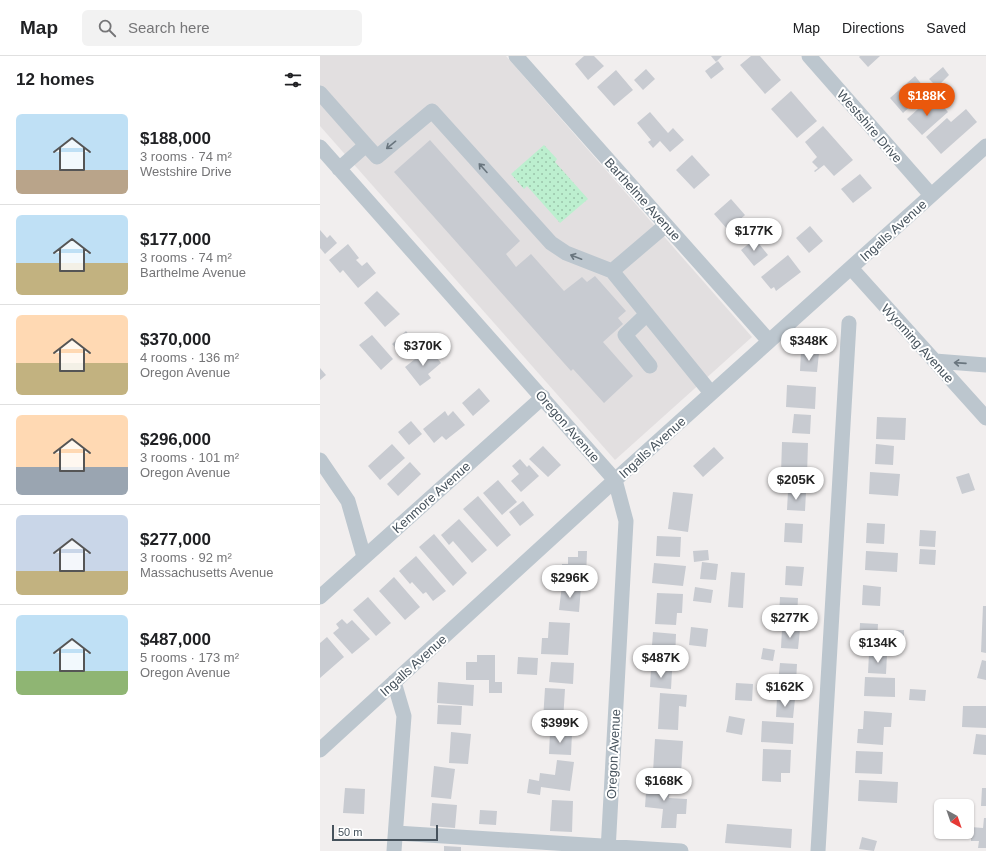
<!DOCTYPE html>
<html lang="en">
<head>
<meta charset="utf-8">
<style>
	body { margin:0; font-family:Arial,sans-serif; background:#f2f2f2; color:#202124; height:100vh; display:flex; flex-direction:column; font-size:15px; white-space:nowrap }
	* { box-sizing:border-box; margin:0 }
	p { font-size:13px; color:#757577 }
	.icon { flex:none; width:22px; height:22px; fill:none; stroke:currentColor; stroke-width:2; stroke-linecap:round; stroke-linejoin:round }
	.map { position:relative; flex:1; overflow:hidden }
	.drawer { display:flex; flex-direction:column; background:#fff; width:320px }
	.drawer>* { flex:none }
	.needle { width:26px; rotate:140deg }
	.fabs { position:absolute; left:614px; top:743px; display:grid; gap:8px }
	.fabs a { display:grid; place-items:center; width:40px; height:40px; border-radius:6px; background:#fff; box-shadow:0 1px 3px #0004; font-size:20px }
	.scale { position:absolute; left:12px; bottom:10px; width:106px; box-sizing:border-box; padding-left:4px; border:2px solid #46525c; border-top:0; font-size:11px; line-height:14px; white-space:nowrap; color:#46525c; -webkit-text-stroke:3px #fff; paint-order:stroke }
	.price { position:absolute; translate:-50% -34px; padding:0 9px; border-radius:14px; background:#fff; color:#222; font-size:13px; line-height:26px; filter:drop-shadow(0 1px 2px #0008) }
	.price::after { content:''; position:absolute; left:50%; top:24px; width:12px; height:9px; margin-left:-6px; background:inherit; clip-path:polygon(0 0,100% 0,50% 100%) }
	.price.current { background:#ea580c; color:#fff }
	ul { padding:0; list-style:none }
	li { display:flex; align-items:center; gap:12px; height:100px; padding:0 16px }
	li+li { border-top:1px solid #e0e0e0 }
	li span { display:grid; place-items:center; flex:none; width:112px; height:80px; border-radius:6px; color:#555 }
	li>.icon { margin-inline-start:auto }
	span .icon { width:48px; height:48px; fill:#fffc; stroke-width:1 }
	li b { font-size:17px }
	h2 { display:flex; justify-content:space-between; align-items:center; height:48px; padding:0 16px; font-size:17px }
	header { display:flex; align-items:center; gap:24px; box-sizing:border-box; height:56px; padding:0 20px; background:#fff; border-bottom:1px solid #e0e0e0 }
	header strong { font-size:19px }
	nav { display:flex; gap:22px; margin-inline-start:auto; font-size:14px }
	.search { width:280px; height:36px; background:#f2f2f2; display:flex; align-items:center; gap:10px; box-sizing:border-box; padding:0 14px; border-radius:6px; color:#757577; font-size:15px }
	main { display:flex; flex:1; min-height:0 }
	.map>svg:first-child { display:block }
</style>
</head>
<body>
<header>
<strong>Map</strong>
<div class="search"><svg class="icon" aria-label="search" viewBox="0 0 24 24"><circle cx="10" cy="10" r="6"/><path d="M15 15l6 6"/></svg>Search here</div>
<nav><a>Map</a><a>Directions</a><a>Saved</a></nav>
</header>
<main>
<section class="drawer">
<h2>12 homes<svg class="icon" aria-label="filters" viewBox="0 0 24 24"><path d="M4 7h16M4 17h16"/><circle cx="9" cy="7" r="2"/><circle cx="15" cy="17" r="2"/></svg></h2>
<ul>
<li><span style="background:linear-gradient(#bfe0f5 70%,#b9a48a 0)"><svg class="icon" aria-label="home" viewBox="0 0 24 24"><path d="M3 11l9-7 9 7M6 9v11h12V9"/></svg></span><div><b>$188,000</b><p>3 rooms · 74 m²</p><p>Westshire Drive</p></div></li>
<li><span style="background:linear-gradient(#bfe0f5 60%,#c2b280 0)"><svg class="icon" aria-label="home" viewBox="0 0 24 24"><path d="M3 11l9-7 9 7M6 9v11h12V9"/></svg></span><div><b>$177,000</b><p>3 rooms · 74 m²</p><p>Barthelme Avenue</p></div></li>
<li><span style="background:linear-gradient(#ffd9b3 60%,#c2b280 0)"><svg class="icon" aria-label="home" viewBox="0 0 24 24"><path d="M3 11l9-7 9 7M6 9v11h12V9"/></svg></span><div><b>$370,000</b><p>4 rooms · 136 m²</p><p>Oregon Avenue</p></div></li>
<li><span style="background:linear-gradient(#ffd9b3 65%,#9aa5b1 0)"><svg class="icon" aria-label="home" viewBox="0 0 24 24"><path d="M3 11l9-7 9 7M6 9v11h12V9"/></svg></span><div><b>$296,000</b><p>3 rooms · 101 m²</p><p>Oregon Avenue</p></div></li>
<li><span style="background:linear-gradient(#c9d6e8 70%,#c2b280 0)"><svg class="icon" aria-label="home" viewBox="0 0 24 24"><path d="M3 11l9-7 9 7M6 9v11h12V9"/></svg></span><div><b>$277,000</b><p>3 rooms · 92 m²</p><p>Massachusetts Avenue</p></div></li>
<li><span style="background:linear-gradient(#bfe0f5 70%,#8fb573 0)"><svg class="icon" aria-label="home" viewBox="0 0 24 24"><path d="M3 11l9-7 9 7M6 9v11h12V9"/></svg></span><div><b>$487,000</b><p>5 rooms · 173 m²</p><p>Oregon Avenue</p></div></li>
</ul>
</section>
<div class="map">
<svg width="666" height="795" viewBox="0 0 666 795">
	<defs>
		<pattern id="park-dots" width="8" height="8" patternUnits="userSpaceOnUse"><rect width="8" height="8" fill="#bcefcf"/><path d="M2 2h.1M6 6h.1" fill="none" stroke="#9bc4ab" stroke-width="1.8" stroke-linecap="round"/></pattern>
	</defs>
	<rect width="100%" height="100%" fill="#f1eeee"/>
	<path fill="#e2dfe0" d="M0,0h186l246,281 -137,123 -295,-334z"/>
	<path fill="url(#park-dots)" d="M224,89l13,14 -2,3 33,37 -28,24 -33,-37 -3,3 -13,-15z"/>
	<path fill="#c8cbd1" d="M264,0h10l10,10 -16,14 -13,-16z
		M391,0h11l-6,6z
		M431,0h9l21,24 -16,14 -25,-29z
		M540,0h20l-12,11 -9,-10z
		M398,5l6,8 -13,10 -6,-8z
		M623,11l6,8 -12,12 -8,-8z
		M326,13l9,10 -12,11 -9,-10z
		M296,14l17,20 -19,16 -17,-19z
		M595,20l12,15 -24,22 -13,-15z
		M471,35l26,30 -20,17 -26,-29z
		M609,43l8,9 4,-4 7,8 -26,23 -15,-16z
		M646,53l11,13 -36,32 -15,-17 21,-19 4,4z
		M330,56l18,21 5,-5 11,12 -14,12 -10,-11 -7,7 -5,-6 3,-2 -14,-17z
		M503,70l30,34 -19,16 -10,-11 -9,7 -1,-1 4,-3 -6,-6 5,-5 -12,-15z
		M110,84l90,101 -14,13 10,13 15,-13 33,37 18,-14 5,5 8,-6 31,35 -8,7 5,6 -20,18 30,34 -29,27 -31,-34 -2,2 -177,-199z
		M372,99l18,20 -16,14 -18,-19z
		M540,118l12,14 -19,15 -12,-14z
		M411,143l14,16 -17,15 -14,-16z
		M490,170l13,15 -14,12 -13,-15z
		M0,174l7,8 3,-3 7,8 -12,11 -5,-6z
		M435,183l13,16 -14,11 -13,-16z
		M28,188l11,14 -3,2 6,6 5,-4 9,11 -18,15 -15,-18 -3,3 -11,-13z
		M468,199l13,17 -25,19 -2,-4 -3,2 -10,-12z
		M57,235l23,23 -15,13 -21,-24z
		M86,275l12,14 -14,12 -12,-13z
		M52,279l21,24 -12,11 -22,-25z
		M109,292l12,15 -13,11 3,4 -11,8 -15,-19z
		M481,295l18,2 -2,19 -17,-1z
		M0,312l6,7 -6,5z
		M467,329l29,2 -1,22 -29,-2z
		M159,332l11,13 -17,15 -11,-13z
		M125,355l3,5 5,-5 12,14 -19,15 -4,-4 -8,7 -11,-14z
		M474,358l17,1 -1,19 -18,-1z
		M557,361l29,1 -1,22 -29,-1z
		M91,365l11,13 -13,11 -11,-13z
		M462,386l26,1 -1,32 -26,-1z
		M72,388l13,14 -25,22 -12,-14z
		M556,388l18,2 -1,19 -18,-1z
		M223,390l18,19 -13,12 -19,-18z
		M394,391l10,11 -21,19 -10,-11z
		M200,403l7,8 2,-2 10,11 -18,16 -10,-11 8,-7 -7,-8z
		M90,406l11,12 -23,22 -11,-12z
		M550,416l30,2 -2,22 -29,-2z
		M649,417l6,17 -13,4 -6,-17z
		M178,424l19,22 -15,13 -19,-22z
		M468,435l18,1 -1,19 -18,-1z
		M353,436l20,2 -5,38 -20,-3z
		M158,440l33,39 -14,12 -34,-38z
		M203,445l11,14 -14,11 -11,-14z
		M139,463l28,31 -15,13 -19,-22 -4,4 -8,-10z
		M465,467l18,1 -1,19 -18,-1z
		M547,467l18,1 -1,20 -18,-1z
		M600,474l16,1 -1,16 -16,-1z
		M114,478l33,39 -14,13 -34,-39z
		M337,480l24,1 -1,20 -24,-1z
		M600,493l16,1 -1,15 -16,-1z
		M388,494l1,10 -15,2 -1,-11z
		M258,495h9l-1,29 -24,-1v-15h6v-7h10z
		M546,495l32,2 -1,19 -32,-2z
		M96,500l30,35 -13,10 -7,-9 -3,2 -11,-12 -2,2 -11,-13z
		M382,506l16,2 -2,16 -16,-1z
		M334,507l32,3 -3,20 -31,-3z
		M466,510l18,1 -2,19 -17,-1z
		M411,516l14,1 -2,35 -15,-1z
		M74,521l26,30 -15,13 -26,-29z
		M242,529l19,2 -2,25 -20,-2z
		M543,529l18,2 -1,19 -18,-1z
		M375,531l18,3 -2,13 -18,-2z
		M337,537l26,1 -1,19h-5l-1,12 -21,-1z
		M48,541l23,26 -15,13 -23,-26z
		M460,541l18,1 -1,19 -18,-1z
		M663,550h3v47l-5,-1z
		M22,563l5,5 5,-4 18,19 -18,15 -19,-21 6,-5 -3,-4z
		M229,566l21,1 -2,32 -27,-1 1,-16h6z
		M540,567l18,1 -1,19 -18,-1z
		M371,571l17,2 -2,18 -17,-2z
		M462,573h18l-2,20 -17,-1z
		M572,574h12v18h-12z
		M333,576l23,2 -1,27 -24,-2z
		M7,581l17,20 -24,21v-35z
		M443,592l12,2 -2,11 -12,-2z
		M549,597l18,1 -1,20 -18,-1z
		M157,599h18v27h7v11h-13v-13h-23v-18h11z
		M198,601l20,1 -1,17 -20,-1z
		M662,604l4,1v19l-9,-2z
		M231,606l23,1 -1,21 -24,-2z
		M460,607l17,1 -1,19h-18z
		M331,613l21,2 -1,18 -21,-2z
		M545,621l30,1v19l-31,-1z
		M118,626l36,3 -1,21 -36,-3z
		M416,627l17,1 -1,17 -17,-1z
		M225,632l20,1 -2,32 -20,-1z
		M590,633l16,1 -1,11 -16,-1z
		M340,637l27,2 -1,12 -7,-1 -1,24 -20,-1z
		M457,642l18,1 -2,19 -17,-1z
		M118,649l24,1 -1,19 -24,-1z
		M643,650h23v22l-24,-1z
		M544,655l28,2 -1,14h-7l-1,18 -26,-2 1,-14h5z
		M409,660l16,3 -3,16 -16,-3z
		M442,665l32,2 -1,21 -32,-2z
		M131,676l20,2 -3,30 -19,-1z
		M230,676l22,1 -1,22 -22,-1z
		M656,678l10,1v20l-13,-1z
		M335,683l28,2 -2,33 -28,-2z
		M443,693l28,1 -1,23h-9v9l-19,-1z
		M536,695l27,1 -1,22 -27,-1z
		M237,704l17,2 -4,29 -29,-4 -1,8 -13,-2 2,-14 10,2 1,-8 15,2z
		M114,710l21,3 -4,30 -20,-2z
		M327,722l23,2 -1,18 18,1 -1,15h-9l-1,14h-15l2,-19 -18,-2z
		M539,724l39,2 -1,21 -39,-2z
		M25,732l20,1 -1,25 -21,-1z
		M662,732h4v18h-5z
		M232,744l21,1 -1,31 -22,-1z
		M112,747l25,2 -2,23 -25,-2z
		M160,754l17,1 -1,14 -17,-1z
		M664,762h2v30h-8l1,-7h-8v-14l12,1z
		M407,768l65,5 -1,19 -66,-5z
		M542,781l15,4 -3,10 -15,-2z
		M124,790l17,1v4h-17z"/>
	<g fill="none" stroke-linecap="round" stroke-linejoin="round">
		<path stroke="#bcc6ce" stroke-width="15" d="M196,0l253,285
			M489,0l122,139
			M0,37l46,52 -27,24
			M46,89l11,12 55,-46 119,132 15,10 46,18
			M0,91l295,333 11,41 -18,330
			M346,169l-54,46 99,122
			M531,212l135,150
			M327,258l-22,21 25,31
			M615,305l51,4
			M0,404l28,41 16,56
			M0,541l223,-200
			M74,626l10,34 -10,135
			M0,694l295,-270 371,-334
			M76,777l285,18
			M498,795l31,-528"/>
	</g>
	<defs><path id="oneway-shaft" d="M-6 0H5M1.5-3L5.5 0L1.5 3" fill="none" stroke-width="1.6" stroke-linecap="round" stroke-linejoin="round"/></defs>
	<g stroke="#69757e">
		<use href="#oneway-shaft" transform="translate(71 89) rotate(141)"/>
		<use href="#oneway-shaft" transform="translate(163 112) rotate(-132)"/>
		<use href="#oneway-shaft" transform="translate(256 201) rotate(-159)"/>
		<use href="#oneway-shaft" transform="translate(640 307) rotate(-176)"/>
	</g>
	<g text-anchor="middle" stroke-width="4" stroke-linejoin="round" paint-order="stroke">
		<g font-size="13" fill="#46525c" stroke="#fff">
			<text transform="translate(550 70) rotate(49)" y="5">Westshire Drive</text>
			<text transform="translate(323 143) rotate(48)" y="5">Barthelme Avenue</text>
			<text transform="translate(573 174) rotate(-42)" y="5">Ingalls Avenue</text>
			<text transform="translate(598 287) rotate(48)" y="5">Wyoming Avenue</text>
			<text transform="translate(248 370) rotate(49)" y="5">Oregon Avenue</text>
			<text transform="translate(332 391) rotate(-42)" y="5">Ingalls Avenue</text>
			<text transform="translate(111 441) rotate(-42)" y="5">Kenmore Avenue</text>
			<text transform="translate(93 609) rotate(-42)" y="5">Ingalls Avenue</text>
			<text transform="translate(293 698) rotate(-87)" y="5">Oregon Avenue</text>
		</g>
	</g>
</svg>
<div class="fabs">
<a><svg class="needle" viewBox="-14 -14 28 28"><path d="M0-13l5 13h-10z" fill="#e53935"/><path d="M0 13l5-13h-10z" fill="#757577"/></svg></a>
</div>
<div class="scale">50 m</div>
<b class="price current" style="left:607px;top:61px">$188K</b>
<b class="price" style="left:434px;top:196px">$177K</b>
<b class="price" style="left:489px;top:306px">$348K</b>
<b class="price" style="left:103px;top:311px">$370K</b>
<b class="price" style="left:476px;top:445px">$205K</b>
<b class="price" style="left:250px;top:543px">$296K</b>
<b class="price" style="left:470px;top:583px">$277K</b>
<b class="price" style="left:558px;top:608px">$134K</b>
<b class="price" style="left:341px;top:623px">$487K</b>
<b class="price" style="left:465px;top:652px">$162K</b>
<b class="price" style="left:240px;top:688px">$399K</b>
<b class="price" style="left:344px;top:746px">$168K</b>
</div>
</main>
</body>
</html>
